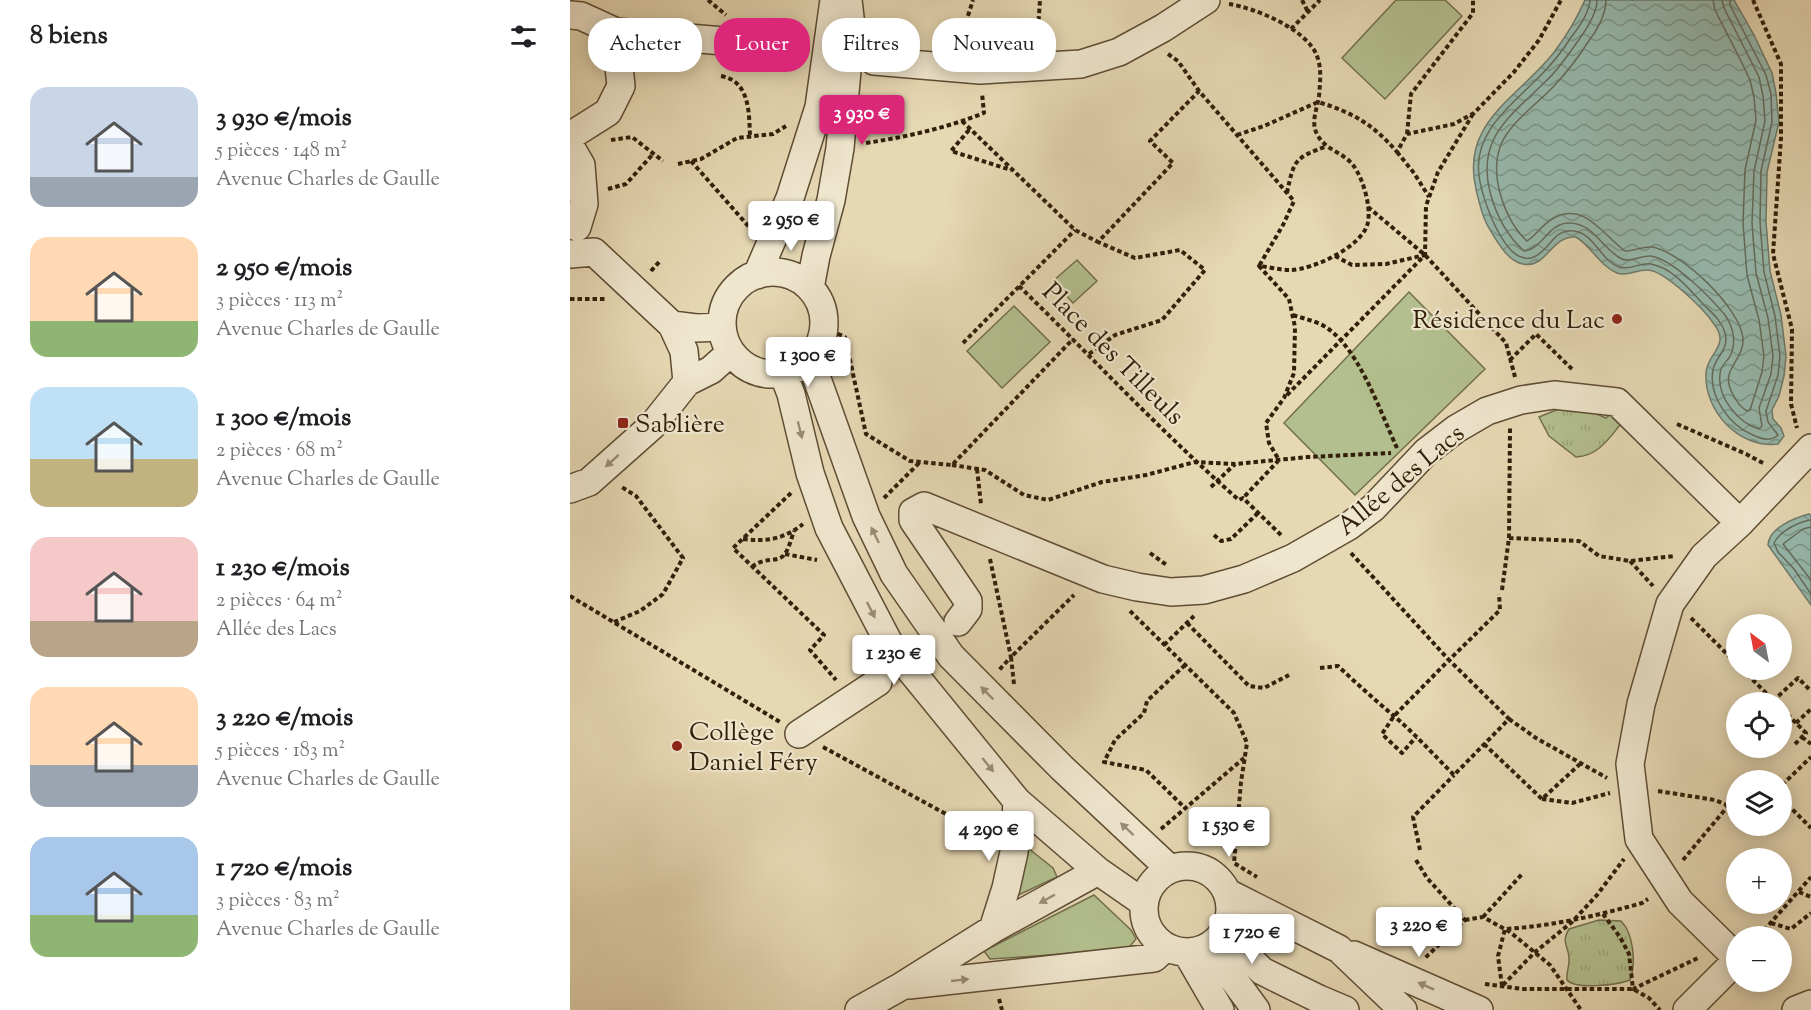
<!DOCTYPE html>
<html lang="fr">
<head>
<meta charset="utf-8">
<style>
	body { margin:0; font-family:"Sorts Mill Goudy",serif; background:#f2f2f2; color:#202124; height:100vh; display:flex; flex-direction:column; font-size:22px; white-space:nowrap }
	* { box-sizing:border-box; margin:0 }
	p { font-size:20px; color:#757577 }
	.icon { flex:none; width:33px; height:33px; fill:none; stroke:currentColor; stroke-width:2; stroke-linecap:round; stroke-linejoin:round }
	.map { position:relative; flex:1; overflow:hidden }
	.panel { display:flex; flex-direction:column; background:#fff; width:570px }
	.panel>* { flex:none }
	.guide { position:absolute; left:18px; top:18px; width:570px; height:54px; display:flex; gap:12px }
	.needle { width:39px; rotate:328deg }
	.fabs { position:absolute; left:1156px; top:614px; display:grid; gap:12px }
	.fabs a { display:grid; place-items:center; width:66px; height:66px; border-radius:50%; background:#fff; box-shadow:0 3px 15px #0003; font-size:30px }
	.price { position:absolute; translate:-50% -51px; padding:0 14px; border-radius:6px; background:#fff; color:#222; font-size:20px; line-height:39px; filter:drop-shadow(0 2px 3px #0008) }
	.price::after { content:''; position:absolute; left:50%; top:36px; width:18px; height:14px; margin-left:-9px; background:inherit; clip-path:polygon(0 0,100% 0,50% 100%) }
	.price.current { background:#db2777; color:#fff }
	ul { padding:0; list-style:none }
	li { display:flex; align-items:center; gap:18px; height:150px; padding:0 30px }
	li span { display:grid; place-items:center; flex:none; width:168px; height:120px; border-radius:18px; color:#555 }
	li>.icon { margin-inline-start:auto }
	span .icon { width:72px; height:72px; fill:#fffc; stroke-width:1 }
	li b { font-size:26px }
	h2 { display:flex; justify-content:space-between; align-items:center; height:72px; padding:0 30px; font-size:26px }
	.pill { padding:0 21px; border-radius:24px; background:#fff; box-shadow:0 3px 15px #0003; font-size:21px; line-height:54px }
	.pill.current { background:#db2777; color:#fff }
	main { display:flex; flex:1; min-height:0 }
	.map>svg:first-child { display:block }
</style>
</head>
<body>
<main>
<section class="panel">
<h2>8 biens<svg class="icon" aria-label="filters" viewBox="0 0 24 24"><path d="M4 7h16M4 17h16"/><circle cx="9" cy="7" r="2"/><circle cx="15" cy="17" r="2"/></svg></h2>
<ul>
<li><span style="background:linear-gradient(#c9d6e8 75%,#9aa5b1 0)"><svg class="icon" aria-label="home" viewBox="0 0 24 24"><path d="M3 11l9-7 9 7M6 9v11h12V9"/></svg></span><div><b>3 930 €/mois</b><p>5 pièces · 148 m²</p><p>Avenue Charles de Gaulle</p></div></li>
<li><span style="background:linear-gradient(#ffd9b3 70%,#8fb573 0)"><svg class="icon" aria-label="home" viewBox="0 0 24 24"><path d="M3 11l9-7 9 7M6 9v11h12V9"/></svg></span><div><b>2 950 €/mois</b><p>3 pièces · 113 m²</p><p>Avenue Charles de Gaulle</p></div></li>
<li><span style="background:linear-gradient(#bfe0f5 60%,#c2b280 0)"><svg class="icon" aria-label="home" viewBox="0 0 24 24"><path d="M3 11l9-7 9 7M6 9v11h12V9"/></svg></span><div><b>1 300 €/mois</b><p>2 pièces · 68 m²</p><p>Avenue Charles de Gaulle</p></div></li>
<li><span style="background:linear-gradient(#f6c9c9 70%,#b9a48a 0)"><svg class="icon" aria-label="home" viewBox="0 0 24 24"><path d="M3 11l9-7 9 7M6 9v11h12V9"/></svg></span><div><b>1 230 €/mois</b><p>2 pièces · 64 m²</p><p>Allée des Lacs</p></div></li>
<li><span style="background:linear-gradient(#ffd9b3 65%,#9aa5b1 0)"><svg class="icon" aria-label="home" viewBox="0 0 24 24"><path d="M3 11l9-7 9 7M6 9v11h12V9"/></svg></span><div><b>3 220 €/mois</b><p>5 pièces · 183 m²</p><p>Avenue Charles de Gaulle</p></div></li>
<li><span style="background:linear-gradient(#a9c7e8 65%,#8fb573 0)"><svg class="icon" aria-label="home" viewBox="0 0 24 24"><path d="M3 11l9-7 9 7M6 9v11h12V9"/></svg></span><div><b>1 720 €/mois</b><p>3 pièces · 83 m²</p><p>Avenue Charles de Gaulle</p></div></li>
</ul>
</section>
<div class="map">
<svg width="1241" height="1010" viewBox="0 0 1241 1010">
	<defs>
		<pattern id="park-tufts" width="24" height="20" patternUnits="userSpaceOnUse" patternTransform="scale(1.5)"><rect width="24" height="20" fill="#b3bf8e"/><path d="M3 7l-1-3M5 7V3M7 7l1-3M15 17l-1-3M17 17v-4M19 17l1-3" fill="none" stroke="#9aa479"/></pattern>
		<pattern id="water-waves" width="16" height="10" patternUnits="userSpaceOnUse" patternTransform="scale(1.5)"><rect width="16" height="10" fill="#96b9ae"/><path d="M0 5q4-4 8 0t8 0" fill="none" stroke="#7b968c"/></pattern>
	</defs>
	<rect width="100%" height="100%" fill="#e6d8b3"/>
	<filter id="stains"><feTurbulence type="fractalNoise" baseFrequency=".00333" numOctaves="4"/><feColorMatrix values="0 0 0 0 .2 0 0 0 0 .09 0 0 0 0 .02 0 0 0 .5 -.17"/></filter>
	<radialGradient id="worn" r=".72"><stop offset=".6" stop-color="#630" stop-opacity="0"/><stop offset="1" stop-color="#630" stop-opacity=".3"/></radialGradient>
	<path fill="#b3bf8e" stroke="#726f4c" stroke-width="1.5" d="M826,0h49l17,16 -77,83 -43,-41z
		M507,260l20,21 -24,22 -20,-22z
		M839,292l76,77 -130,126 -71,-72z
		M444,306l36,36 -48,46 -35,-37z
		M458,848l25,20 4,9 -45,21 10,-48z
		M524,895l37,35 5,9 -9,11 -137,9 -6,-8z"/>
	<path fill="url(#park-tufts)" stroke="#726f4c" stroke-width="1.5" d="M991,408l31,4 14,6 8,-8 10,10c-14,17 -25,36 -48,37l-27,-21 -10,-19z
		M1029,920l22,1c13,13 15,43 9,59 -13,5 -54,10 -63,0 -1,-7 2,-12 2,-19 1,-15 -9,-17 0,-32z"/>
	<path fill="url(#water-waves)" stroke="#6e7b6c" stroke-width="1.5" d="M1015,0h149l20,35 18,38 4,20 3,29 -12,50 -1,50 4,49 11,44 5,41 -2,20 -5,20 -7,14 1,9 8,9 3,8 -6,8c-38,5 -74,-32 -72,-71 1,-20 25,-27 8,-49 -10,-15 -49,-53 -66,-54 -11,-1 -20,7 -31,3 -17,-7 -26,-27 -41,-36 -25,-2 -29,32 -53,27 -15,-2 -27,-24 -34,-36 -7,-11 -10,-26 -13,-39 -16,-68 44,-92 79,-138 12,-16 22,-33 30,-51z
		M1239,514l2,1v90l-43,-60c1,-17 26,-27 41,-31z"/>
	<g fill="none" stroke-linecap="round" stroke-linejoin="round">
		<path stroke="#646c5c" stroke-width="1.5" d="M1020,0c-1,13 -10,26 -18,36 -9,14 -19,27 -31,39 -27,28 -68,56 -62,100 2,21 26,94 55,82 16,-7 20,-29 40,-26 20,2 27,30 45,36 11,4 21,-5 32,-3 22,4 38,25 53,41 8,8 18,16 21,28 5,16 -10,24 -12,37 -5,26 17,56 40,65 8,4 18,7 25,0l-10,-13 -2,-11 12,-36 2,-19 -5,-40 -11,-44 -4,-50 1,-51 11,-49 -1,-28 -5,-19 -36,-70v-5
			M1027,0c0,14 -11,30 -19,41 -10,14 -19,28 -32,40 -34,34 -70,56 -56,111 6,23 16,43 34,59 19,-2 24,-28 45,-28 24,0 32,24 51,35 10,6 20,-3 31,-2 23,4 59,41 74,59 9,13 12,29 4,43 -4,5 -9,9 -9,16 -3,23 18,49 39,55l3,-3 -3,-18 12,-34 2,-18 -5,-38 -12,-45 -4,-50 2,-52 11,-50 -2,-25 -4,-19 -35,-69 -2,-8
			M1036,0c0,14 -9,31 -18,42 -10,16 -21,30 -34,44 -34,35 -69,50 -54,107 5,18 13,35 27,48 7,-4 15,-16 25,-22 32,-19 51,16 73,32 9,0 18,-5 27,-4 30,5 88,61 91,91 1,14 -8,22 -13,34 -6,12 7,33 17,39l3,-1 12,-38 2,-16 -5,-36 -12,-45 -4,-52 2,-53 11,-50 -2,-23 -4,-17 -8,-17 -27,-53 -2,-10
			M1241,520c-13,2 -31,11 -37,23l4,9 16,17 17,25
			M1241,527l-8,2 -20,15 28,36"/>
		<path stroke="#c2b391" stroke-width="27" stroke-dasharray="27 14" stroke-linecap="butt" d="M308,682l78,-59"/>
		<g stroke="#5e4d34" stroke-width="30">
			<path id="minor" d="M0,15l11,1 35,16 179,15
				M304,61l106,9 101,-6 38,-12 44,-24 43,-28
				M0,136l38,-24 13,-26 -4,-38 -16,-23
				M0,146l11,19 3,39 -7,23
				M0,254l24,-2 78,73 24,3 26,-1
				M152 323a51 51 0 1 1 102 0a51 51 0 1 1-102 0Z
				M187,275l33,-77 29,-91 15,-107
				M240,288l6,-32 15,-56 9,-52 11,-122 -3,-26
				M102,325l12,26 3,31
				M240,359l56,157 28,58 57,82 111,112 108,101
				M213,373l8,21 19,79 19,55 61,117 127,156 81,70 46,32
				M0,489l19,-7 63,-56 35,-44 24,-12 20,-18
				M388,622l10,-13v-8l-55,-81v-8l11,-6 179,73 34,8 34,5 33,-2 40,-11 49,-21 56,-32 24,-18 53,-56 30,-23 31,-18 34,-11 33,-5 63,7 123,121
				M229,734l79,-52
				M574 909a43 43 0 1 1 86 0a43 43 0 1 1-86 0Z
				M658,893l111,56 64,61
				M423,929l13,-41 8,-36 3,-51
				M654,933l38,38 57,28 26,11
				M639,946l47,64
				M617,953l33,57
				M784,955l125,55
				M1167,958l-57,-56 -41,-63 -9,-75 11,-60 29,-100 34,-48 36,-33 71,-75
				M339,985l245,-27 12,-11
				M289,1010l43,-24 91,-57 105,-58
				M1117,1010l50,-50
				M1226,1010l15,-6"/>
		</g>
		<path stroke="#311f0a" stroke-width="4" stroke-dasharray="4.5 3" stroke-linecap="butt" d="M138,0l18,15
			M732,0l6,12
			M1183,0l28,64v74l-8,116 19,75 -1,75 6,24
			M659,4c26,4 78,25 88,52 5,13 3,27 2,40 -2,14 -9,27 -1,40 8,14 26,17 35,29 10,13 18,41 15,57 -4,24 -55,48 -78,48 -10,0 -21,-3 -31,-4l30,33 6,28 -1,46 -10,25 -18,25 3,20 10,17 -36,38
			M721,29l29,-29
			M467,43l3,-43
			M399,45l-4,-20 8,-25
			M598,54l10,7 21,30
			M151,76c29,5 28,37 29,60
			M392,121l113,109 23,12 75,-79 -23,-22 49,-50 95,110 -11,24 -24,41
			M399,130l-18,21 60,19
			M837,134l4,-40 62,-81v-13
			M667,135l27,-9 54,-24c34,10 56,23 79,50l10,-18 47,-10 20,-11 40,-41 25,-32 22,-40
			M41,140l21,-3 31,24
			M296,143c40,-6 80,-15 118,-30l-2,-20
			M827,152l17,21 15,24
			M121,161l59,67
			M108,164l23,-5 36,-21 36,-4 13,-8
			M38,189l18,-5 27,-30
			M717,193c7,-34 8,-35 40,-47
			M798,207l57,48 81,88 9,34
			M765,256l17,9 34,-1 39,-9
			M81,271l9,-10
			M449,286c73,71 143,147 220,214l4,-2 40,39
			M0,299h36
			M723,315c9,3 18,5 27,9 37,17 60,88 77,124
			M254,328l21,9 21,97 44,27 42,4 121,-126
			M393,343l112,-113
			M519,354l26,-19 47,-15 43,-50 -25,-20 -45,8 -37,-16
			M940,360l26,-26 38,37
			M717,395l138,-140 1,-49 12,-34 35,-58
			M1107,424l69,30 17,9
			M382,465l33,5 39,25 24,5 54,-18 44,-7 49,-13 40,2 73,-7 83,-4
			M407,469l4,35
			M641,487l24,-23
			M221,493l-58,55 91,87 -14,15 26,30
			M314,498l35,-35
			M644,535l7,6 10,-2 27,-26
			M939,538l70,3 20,15 31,5 44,-5
			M173,539c24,3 41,0 60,-15
			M580,553l18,13
			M781,553l98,107 51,-50 -1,-16
			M215,554l32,6
			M420,559l21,98 -12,13
			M1060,561l23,25
			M182,567c13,-11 26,-4 32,-12 5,-6 7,-16 10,-24
			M932,590l7,-52 1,-110
			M0,596l210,126
			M560,611l104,102 13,30 -6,39 -7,81 23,14
			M1121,618l46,46
			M44,622l26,-11 23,-17 20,-36 -47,-62 -16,-10
			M617,623l62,63 15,2 25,-13
			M594,645l30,-29
			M615,665l-38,36 -3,12 -29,27 -11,22 42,8 39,38
			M750,668l18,-2c18,17 37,34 56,50 21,18 40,39 60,59l55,-56 -60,-59 -55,56 -12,18 20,19 14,-16
			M1172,669l32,32
			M444,684l-3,-27 63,-62
			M1203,701l25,-23 13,13
			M1212,709l24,24 -13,13
			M939,719l27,19 71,40
			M1226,723l15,-14
			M1232,737l9,7
			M914,744l58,55 38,-35
			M253,747l167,91
			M1212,785l29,-28
			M1088,791l57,9 21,9
			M972,799l30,4 38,-10
			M1212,799l29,29
			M591,829l83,-71
			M850,850l-7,-33 41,-42
			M846,860l11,18 38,42 -41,39
			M1113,860l45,-54
			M1229,892l12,5
			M1033,914l17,23 9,17 4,35 67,-32
			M913,917l40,-44
			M895,920l18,-3 27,15 40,33 31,45
			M1201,923l20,6 20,-16
			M1189,936l52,-59
			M915,984l38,5h110l16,9 11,12
			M933,985l31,-32 38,-31 25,-27 27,-36
			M932,986l-4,-30 7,-27c47,-3 91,-13 137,-26l6,-4
			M429,999l3,11"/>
		<use href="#minor" stroke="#efe6ce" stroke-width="27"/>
	</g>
	<defs><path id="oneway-solid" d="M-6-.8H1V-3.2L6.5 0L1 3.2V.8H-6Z" transform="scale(1.5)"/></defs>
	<g fill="#9a8c76">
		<use href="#oneway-solid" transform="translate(230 430) rotate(76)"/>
		<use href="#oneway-solid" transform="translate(42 461) rotate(138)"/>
		<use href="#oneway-solid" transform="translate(305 535) rotate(-116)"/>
		<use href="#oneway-solid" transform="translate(301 610) rotate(63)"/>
		<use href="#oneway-solid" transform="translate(417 693) rotate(-135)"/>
		<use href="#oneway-solid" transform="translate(418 765) rotate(51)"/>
		<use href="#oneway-solid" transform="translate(557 829) rotate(-137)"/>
		<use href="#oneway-solid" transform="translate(477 899) rotate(151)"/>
		<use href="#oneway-solid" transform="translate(390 980) rotate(-6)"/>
		<use href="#oneway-solid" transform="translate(856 986) rotate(-156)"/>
	</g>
	<g fill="#8f2418" stroke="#efe6ce" stroke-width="2">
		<circle cx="1047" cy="319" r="6"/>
		<rect x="47" y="417" width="12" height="12" rx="3"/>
		<circle cx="107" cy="746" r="6"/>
	</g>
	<g text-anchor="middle" stroke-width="4.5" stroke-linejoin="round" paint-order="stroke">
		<g font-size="26" fill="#311f0a" stroke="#efe6ce" text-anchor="start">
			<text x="1035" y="328" text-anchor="end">Résidence du Lac</text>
			<text x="65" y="432">Sablière</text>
			<text x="119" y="740">Collège<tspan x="119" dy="30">Daniel Féry</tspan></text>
		</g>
		<g font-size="26" fill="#311f0a" stroke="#efe6ce">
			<text transform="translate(544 353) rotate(45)" y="9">Place des Tilleuls</text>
			<text transform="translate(830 479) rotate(-40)" y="9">Allée des Lacs</text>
		</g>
	</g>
	<rect width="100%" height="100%" filter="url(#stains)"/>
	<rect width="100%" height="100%" fill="url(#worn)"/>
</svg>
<div class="fabs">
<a><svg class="needle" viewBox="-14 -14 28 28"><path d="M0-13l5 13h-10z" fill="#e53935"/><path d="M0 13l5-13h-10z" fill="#757577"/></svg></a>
<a><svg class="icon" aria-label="locate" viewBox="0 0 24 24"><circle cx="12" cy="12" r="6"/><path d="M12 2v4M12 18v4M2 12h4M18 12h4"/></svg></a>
<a><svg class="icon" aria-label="layers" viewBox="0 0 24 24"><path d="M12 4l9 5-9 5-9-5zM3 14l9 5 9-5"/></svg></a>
<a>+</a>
<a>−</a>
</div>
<b class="price current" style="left:292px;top:146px">3 930 €</b>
<b class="price" style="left:221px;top:252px">2 950 €</b>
<b class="price" style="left:238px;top:388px">1 300 €</b>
<b class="price" style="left:324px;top:686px">1 230 €</b>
<b class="price" style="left:659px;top:858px">1 530 €</b>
<b class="price" style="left:419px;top:862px">4 290 €</b>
<b class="price" style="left:849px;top:958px">3 220 €</b>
<b class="price" style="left:682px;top:965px">1 720 €</b>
<div class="guide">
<a class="pill">Acheter</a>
<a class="pill current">Louer</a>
<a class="pill">Filtres</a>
<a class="pill">Nouveau</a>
</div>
</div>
</main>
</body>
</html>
